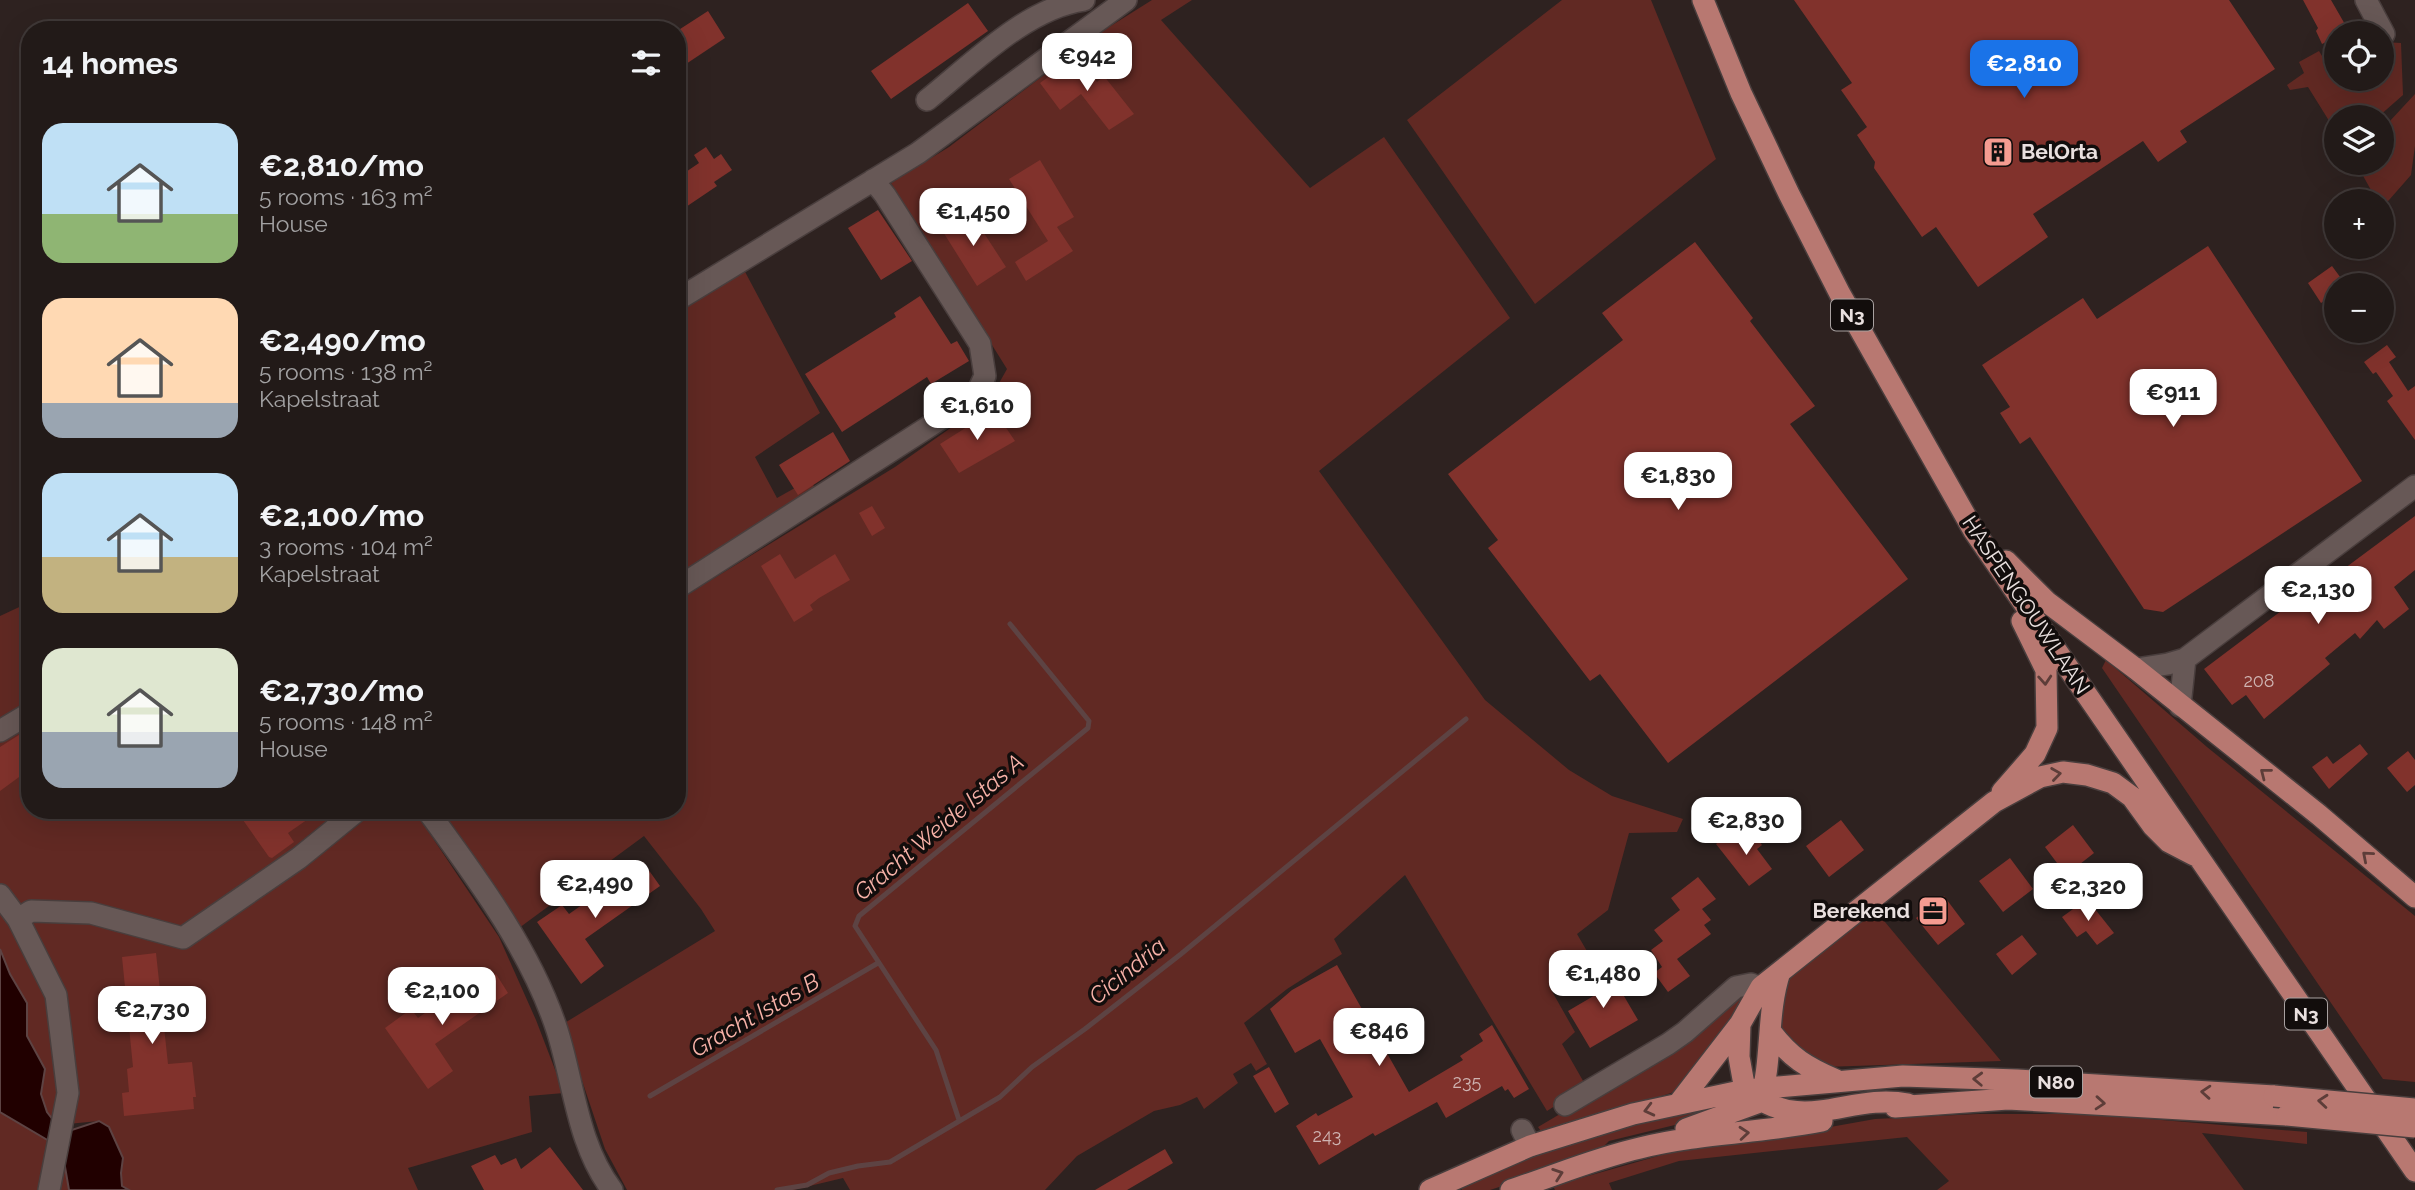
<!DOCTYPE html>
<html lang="en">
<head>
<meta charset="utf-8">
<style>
	body { margin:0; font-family:Raleway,sans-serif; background:#2e2725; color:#f1f3f6; height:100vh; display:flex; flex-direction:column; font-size:26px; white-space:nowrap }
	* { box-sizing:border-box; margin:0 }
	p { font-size:23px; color:#a2a1a2 }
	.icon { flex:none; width:38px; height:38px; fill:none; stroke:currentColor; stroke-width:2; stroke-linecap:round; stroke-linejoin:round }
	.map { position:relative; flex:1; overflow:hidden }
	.sheet { position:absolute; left:21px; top:21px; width:665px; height:798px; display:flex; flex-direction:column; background:#221a18; border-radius:28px; box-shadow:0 7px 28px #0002,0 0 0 2px #3f3837 }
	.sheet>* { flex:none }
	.controls { position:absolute; left:2324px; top:21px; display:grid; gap:14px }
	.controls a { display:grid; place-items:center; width:70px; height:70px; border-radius:50%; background:#221a18; box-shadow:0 7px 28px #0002,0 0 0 2px #3f3837; font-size:35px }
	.price { position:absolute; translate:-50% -60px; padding:0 16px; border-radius:14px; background:#fff; color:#222; font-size:23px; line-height:46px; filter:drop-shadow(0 2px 4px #0008) }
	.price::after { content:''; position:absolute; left:50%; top:42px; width:21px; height:16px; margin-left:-10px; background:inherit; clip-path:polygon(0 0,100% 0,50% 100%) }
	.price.selected { background:#1a73e8; color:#fff }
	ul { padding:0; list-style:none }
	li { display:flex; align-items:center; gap:21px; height:175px; padding:0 21px }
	li span { display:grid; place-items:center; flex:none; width:196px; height:140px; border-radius:21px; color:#555 }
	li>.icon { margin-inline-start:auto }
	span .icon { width:84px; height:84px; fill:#fffc; stroke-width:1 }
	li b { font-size:30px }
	h2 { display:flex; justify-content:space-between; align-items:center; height:84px; padding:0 21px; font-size:30px }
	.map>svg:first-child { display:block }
</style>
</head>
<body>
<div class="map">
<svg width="2415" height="1190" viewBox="0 0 2415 1190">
	<rect width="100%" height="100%" fill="#2e2220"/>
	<path fill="#612923" d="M1152,0h40l-31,20 149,168 74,-51 126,181 -191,153 166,229 84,70 43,26 71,23 -6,13 -48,1 -21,77 -31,24 14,24 -42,28 26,46 -13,12 24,42 -39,25 -142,-236 -71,64 8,15 -55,35 -43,34 23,41 -11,7 -5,-8 -18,11 5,9 -34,26 -7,-12 -17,8 -26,6 -77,45 -32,34h-195l-7,-12 -50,12h-166l-22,-41 -42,-125 152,-93 -14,-22 -57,-73 -125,92 -81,-118h239v-209l218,-134 94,-66 18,-32 -116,-186 58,-36 149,-113z
		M1562,0h89l65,159 -181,145 -128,-184z
		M2382,42l19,1 2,52 -25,22h-42v15l-28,-45 -18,3 -3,-5 17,-12 -5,-11 20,-11 9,15 8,-5v18h46z
		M2415,94v52l-4,29 -29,33v-7h-5l-21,-38h26v-5l5,-3 2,-33z
		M743,268l77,145 -65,44 22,41 32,-18 9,11 -141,89v-270z
		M30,602v208h384l85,127 37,83 28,73 -35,3 3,36 -124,36 10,22h-289l-7,-4 -1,-13 2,-15 -14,-31 -10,-6 -42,4 -10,-13 -6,-18 4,-25 -18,-33v-33l-17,-29 -10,-25v-333z
		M2106,660l101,87 208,169v166l-32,-3 -281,-411z
		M1875,910l126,151 -177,6 -14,-5 -28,-31 -4,-13v-15l13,-29z
		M1738,993l8,3 -49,74 -23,22 -131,42 -5,-7 137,-81z
		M1733,1099l-9,14 -115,28 -15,15 -104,34h-28l-3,-7 127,-50z
		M0,1112l49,29 15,20 5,29h-69z
		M1978,1114h111l218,18v12l-105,-11 42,57h-307l12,-9 -42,-44 -228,24 -70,22 3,7h-57l-2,-4 133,-38 105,-14 84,-15z"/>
	<path fill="#210000" stroke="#5d4343" stroke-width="2" d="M0,949l10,25 17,29v33l18,33 -4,25 6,18 10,13 15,5 27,-9 10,6 14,31 -2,15 1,13 7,4h-60l-5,-29 -15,-20 -49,-29z"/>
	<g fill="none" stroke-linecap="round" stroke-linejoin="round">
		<path stroke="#5d4343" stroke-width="5" d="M650,1096l228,-133
			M959,1120l-23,-70 -81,-124 4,-10 229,-188 1,-7 -79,-97
			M777,1190l30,-5 22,-12 29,-7 32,-4 110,-65 32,-30 53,-38 96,-75 285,-235"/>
	</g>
	<path fill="#81322c" d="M1794,0h435l46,69 -95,62 7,11 -29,20 -15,-21 -110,73 15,23 -70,50 -42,-60 -14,10 -48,-69 1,-6 -18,-27 10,-8 -26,-37 11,-7z
		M2303,0h28l19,33h-14v28l-10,-19 -4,2 -6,-13 2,-3z
		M968,3l20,28 -97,68 -20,-28z
		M708,11l17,27 -48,32v-39z
		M1077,56l20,26 7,-6 30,38 -25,16 -28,-36 -21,16 -20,-27z
		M706,147l8,12 7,-5 11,16 -18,12 3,4 -40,27v-35l22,-15 -5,-8z
		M1040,160l34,57 -17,10 16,24 -47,30 -11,-19 33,-21 -39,-62z
		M878,210l34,51 -31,19 -33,-52z
		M969,210l37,57 -29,19 -37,-59z
		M1695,242l58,76 -3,3 65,85 -25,18 118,155 -240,184 -68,-89 -10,7 -102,-133 10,-8 -50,-66 175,-134 -21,-27z
		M2208,246l154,235 -199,131 -19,-3 -114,-172 -10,7 -20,-31 10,-6 -28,-42 101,-67 14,21z
		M2332,266l14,19h-10v8l-15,10 -13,-20z
		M920,296l31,48 6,-3 12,20 -38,23 -4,-7 -85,55 -37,-58 91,-57 -2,-4z
		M2387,345l9,12 -7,5 19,29 7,-5v54l-28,-39 6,-5 -17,-24 -3,2 -9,-12z
		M994,410l21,31 -56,32 -19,-29z
		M833,432l17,29 -52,34 -19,-30z
		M872,506l13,22 -13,8 -13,-23z
		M2415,516v54l-21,17 15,22 -25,20 -7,-9 -17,19 -5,-6 -30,25 5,6 -66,55 -18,-24 -14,10 -28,-36 130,-98 3,3z
		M780,554l15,25 40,-25 15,26 -31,18 -9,7 3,5 -19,12 -33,-56z
		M30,728v41l-30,22v-44z
		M2360,744l8,10 -39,35 -17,-22 15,-11 6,8z
		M2408,751l7,9v25l-8,7 -20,-24z
		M236,810h85l-33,23 6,9 -22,16 -3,-1z
		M1841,820l23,30 -35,27 -23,-31z
		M2073,825l21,28 -28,22 -21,-28z
		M1751,830l11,15 -5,4 15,20 -23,17 -33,-42 12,-9 6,8z
		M2010,858l23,31 -30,23 -24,-31z
		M643,862l17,24 -75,53 19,27 -23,18 -44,-62 25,-17 7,9z
		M1698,877l18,22 -14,10 9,11 -7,5 7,9 -34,25 13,17 -22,16 -14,-19 8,-6 -11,-17 12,-9 -9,-11 26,-20 -9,-12z
		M1944,896l21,28 -27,21 -22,-27z
		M2087,899l27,34 -17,12 -11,-14 -9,6 -15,-20z
		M2022,935l15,19 -25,21 -16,-21z
		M156,953l12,111 24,-2 4,35h-3l1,12 -70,7 -2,-23 7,-1 -2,-23 6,-2 -11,-110z
		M1604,962l34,58 -48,28 -22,-37 34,-20 -12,-21z
		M1337,965l72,127 54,-32 -3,-4 23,-15 -4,-7 13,-9 37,64 -15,9 -6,-9 -3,2 -3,-5 -56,32 -9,-16 -62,34 -2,-3 -54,32 -23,-39 20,-13 2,3 35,-19 -33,-58 -25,14 -25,-44 22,-19z
		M496,974l12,19 -73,51 18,27 -25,18 -43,-61 26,-19 7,9 60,-43 5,8z
		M1269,1067l20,37 -14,9 -22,-37z
		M550,1147l33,43h-99l-13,-24 24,-11 6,10 15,-7 5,11z
		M1165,1149l8,14 -46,27h-32z"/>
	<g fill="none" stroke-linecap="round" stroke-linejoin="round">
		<g stroke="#493e3d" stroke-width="24">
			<path id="minor" d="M2366,0l18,34
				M927,100c45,-36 99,-92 157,-100
				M677,300l241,-147 208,-153
				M677,588l298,-191 10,-21 -5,-32 -95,-149 -12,-15
				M2136,669l32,-5 17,-5 230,-173
				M2180,706l5,-47
				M0,731l30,-18
				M427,810c49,67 104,140 130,220 17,53 20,114 55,160
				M0,895l18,24 38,76 12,98 -19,97
				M18,919l13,-8 60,2 92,25 116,-80 59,-48
				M1565,1105l103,-61 17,-12 51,-45 15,-3 22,9
				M1522,1130l8,16"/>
		</g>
		<g stroke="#493e3d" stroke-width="24">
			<path id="major" d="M1703,0l38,93 48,101 51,100 134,237 441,640
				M2006,561l41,41 89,67 183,146 96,82
				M2002,792l33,-38 12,-26 -1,-58 -24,-49
				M1771,1032c20,26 35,35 65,48
				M1679,1103l61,-79
				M1908,1104c-60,-12 -103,33 -163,-14l-6,-33 1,-33 21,-37 233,-185 46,-25 23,-5 24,3 26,8 19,14 21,29 16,16 25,13
				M1895,1107l113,-8 279,16
				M1686,1129l74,-27c13,-43 6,-88 20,-130
				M1430,1190l100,-44 103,-32 112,-24 158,-14 114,4 257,16
				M1511,1190c43,-14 85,-32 129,-42 60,-15 122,-15 182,-27"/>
		</g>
		<use href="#minor" stroke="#675856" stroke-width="21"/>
		<use href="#major" stroke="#b87871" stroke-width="21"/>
		<g stroke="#493e3d" stroke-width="24" stroke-linecap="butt">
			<path id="major-bridge" d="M2274,1096l141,13
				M2287,1115l128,12"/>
		</g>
		<use href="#major-bridge" stroke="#b87871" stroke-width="21"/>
	</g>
	<defs><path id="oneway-chevron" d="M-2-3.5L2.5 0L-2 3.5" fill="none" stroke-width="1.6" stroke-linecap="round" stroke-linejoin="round" transform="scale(1.75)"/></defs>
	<g stroke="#5d3d39">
		<use href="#oneway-chevron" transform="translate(2045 680) rotate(86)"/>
		<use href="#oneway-chevron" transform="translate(2265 773) rotate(-142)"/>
		<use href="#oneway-chevron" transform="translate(2056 774) rotate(-8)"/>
		<use href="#oneway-chevron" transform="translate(2367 856) rotate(-139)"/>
		<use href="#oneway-chevron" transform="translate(1978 1079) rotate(-178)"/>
		<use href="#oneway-chevron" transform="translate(2206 1092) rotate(-176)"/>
		<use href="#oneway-chevron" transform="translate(2323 1101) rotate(-175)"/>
		<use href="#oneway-chevron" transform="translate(2100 1103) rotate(4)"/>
		<use href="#oneway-chevron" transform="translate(1649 1110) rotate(166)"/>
		<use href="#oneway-chevron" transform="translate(1744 1133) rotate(-5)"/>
		<use href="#oneway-chevron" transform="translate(1558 1174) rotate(-19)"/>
	</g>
	<defs>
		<g id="building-square" transform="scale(1.575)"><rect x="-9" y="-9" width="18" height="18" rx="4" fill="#f59c91" stroke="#120d0c"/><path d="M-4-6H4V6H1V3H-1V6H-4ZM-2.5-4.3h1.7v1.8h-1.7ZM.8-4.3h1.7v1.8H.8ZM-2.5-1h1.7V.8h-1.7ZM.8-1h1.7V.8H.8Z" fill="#111"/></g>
		<g id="office-square" transform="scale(1.575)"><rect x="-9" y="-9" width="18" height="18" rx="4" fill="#f59c91" stroke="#120d0c"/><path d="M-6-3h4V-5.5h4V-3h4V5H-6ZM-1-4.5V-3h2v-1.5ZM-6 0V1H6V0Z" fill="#111"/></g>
	</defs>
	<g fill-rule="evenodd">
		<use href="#building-square" x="1998" y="152"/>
		<use href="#office-square" x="1933" y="911"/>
	</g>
	<g text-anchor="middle" stroke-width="7" stroke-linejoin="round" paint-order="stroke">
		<g font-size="18" fill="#cfb4b2">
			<text x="2259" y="687">208</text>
			<text x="1467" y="1088">235</text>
			<text x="1327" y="1142">243</text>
		</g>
		<g fill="#120d0c" stroke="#a8a1a0" stroke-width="2">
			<rect x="1831" y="299.5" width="42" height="31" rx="5"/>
			<rect x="2285" y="998.5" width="42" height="31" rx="5"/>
			<rect x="2030" y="1066.5" width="52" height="31" rx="5"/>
		</g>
		<g font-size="19" font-weight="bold" fill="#e9e0df">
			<text x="1852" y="322">N3</text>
			<text x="2306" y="1021">N3</text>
			<text x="2056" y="1089">N80</text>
		</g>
		<g font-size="21" font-weight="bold" fill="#e9e0df" stroke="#120d0c" text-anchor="start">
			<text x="2021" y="159">BelOrta</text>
			<text x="1910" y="918" text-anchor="end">Berekend</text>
		</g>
		<g font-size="21" fill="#e9e0df" stroke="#120d0c">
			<text transform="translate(2026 605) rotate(56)" y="7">HASPENGOUWLAAN</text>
		</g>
		<g font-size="23" font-style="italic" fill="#f8b2a8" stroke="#120d0c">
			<text transform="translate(939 827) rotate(-40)" y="8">Gracht Weide Istas A</text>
			<text transform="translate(1127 971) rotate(-39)" y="8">Cicindria</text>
			<text transform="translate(755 1015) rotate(-30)" y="8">Gracht Istas B</text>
		</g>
	</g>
</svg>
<div class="controls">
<a><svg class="icon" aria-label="locate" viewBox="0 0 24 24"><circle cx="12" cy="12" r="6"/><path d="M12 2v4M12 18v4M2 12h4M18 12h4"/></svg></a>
<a><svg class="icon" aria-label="layers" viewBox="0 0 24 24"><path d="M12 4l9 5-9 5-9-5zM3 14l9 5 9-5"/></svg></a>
<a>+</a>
<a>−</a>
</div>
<b class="price" style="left:1087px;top:93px">€942</b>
<b class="price selected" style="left:2024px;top:100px">€2,810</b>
<b class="price" style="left:973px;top:248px">€1,450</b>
<b class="price" style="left:2173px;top:429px">€911</b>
<b class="price" style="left:977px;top:442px">€1,610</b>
<b class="price" style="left:1678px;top:512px">€1,830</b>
<b class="price" style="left:2318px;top:626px">€2,130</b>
<b class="price" style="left:1746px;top:857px">€2,830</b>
<b class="price" style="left:595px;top:920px">€2,490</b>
<b class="price" style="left:2088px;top:923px">€2,320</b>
<b class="price" style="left:1603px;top:1010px">€1,480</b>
<b class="price" style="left:442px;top:1027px">€2,100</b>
<b class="price" style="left:152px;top:1046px">€2,730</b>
<b class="price" style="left:1379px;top:1068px">€846</b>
<section class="sheet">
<h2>14 homes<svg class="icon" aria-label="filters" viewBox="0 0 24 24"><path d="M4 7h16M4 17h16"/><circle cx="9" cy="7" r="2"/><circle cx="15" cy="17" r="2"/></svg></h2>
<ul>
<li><span style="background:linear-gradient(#bfe0f5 65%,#8fb573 0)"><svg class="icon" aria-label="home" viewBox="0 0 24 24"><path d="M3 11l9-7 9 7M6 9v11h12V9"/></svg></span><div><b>€2,810/mo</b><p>5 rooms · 163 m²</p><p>House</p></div></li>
<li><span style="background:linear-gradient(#ffd9b3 75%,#9aa5b1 0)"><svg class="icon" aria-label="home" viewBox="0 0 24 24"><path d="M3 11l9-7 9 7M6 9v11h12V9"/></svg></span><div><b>€2,490/mo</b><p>5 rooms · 138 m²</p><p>Kapelstraat</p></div></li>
<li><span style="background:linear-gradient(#bfe0f5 60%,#c2b280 0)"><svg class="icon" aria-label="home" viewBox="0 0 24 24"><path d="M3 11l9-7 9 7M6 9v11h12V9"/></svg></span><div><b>€2,100/mo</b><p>3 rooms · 104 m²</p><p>Kapelstraat</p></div></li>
<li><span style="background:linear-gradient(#dfe7d0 60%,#9aa5b1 0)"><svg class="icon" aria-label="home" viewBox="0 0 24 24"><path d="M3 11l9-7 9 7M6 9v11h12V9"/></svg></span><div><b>€2,730/mo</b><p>5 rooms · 148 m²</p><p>House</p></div></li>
</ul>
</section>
</div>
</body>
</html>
